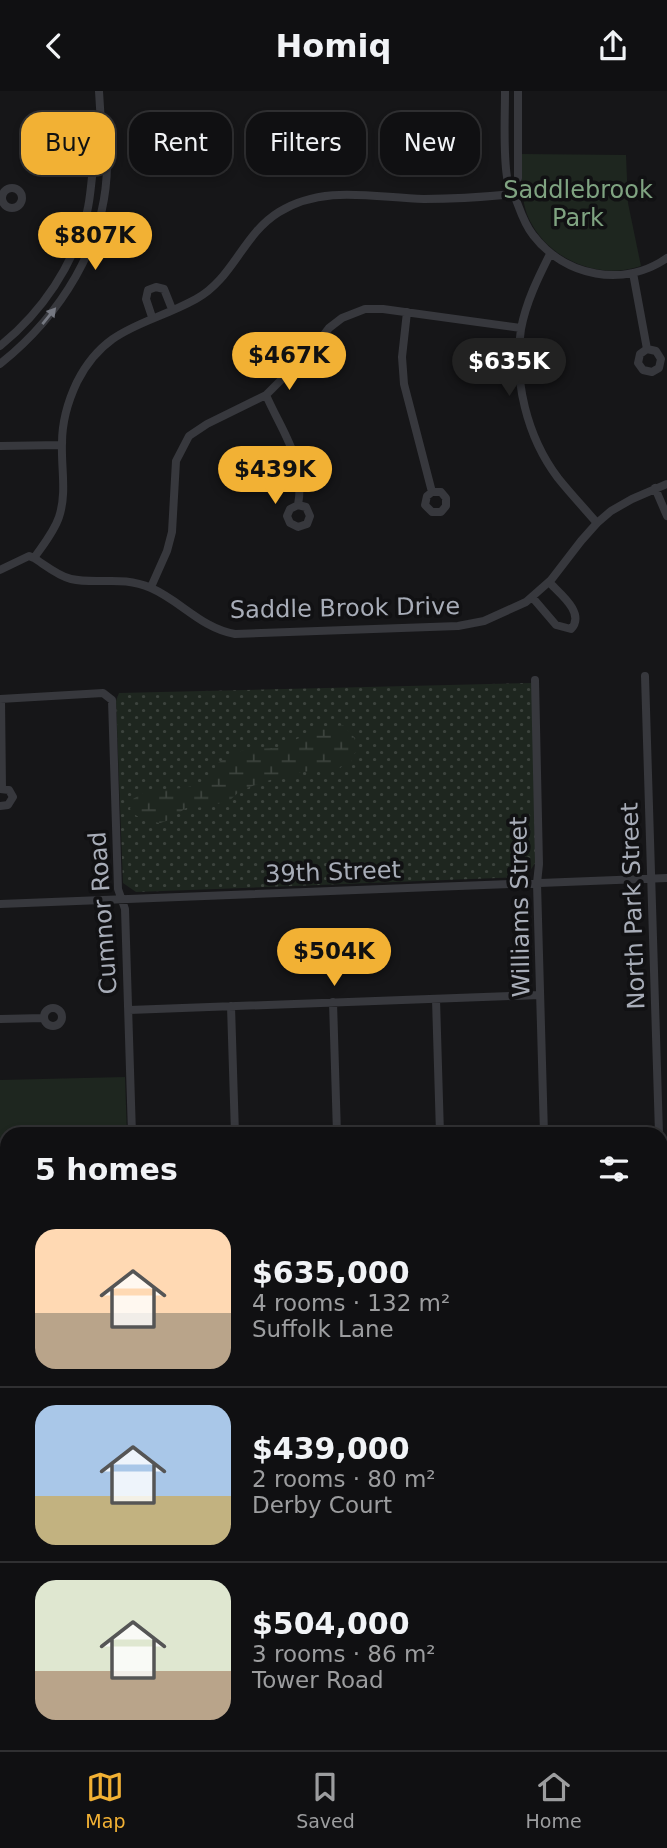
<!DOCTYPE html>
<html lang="en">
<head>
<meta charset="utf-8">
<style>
	body { margin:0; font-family:"DejaVu Sans",sans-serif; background:#19191b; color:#f1f3f6; height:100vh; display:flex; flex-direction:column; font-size:26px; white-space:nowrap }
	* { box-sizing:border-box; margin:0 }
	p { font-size:23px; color:#9c9d9f }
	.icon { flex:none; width:38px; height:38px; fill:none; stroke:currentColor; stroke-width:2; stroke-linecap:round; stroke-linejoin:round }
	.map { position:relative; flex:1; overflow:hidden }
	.panel { position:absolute; left:0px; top:1036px; width:668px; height:623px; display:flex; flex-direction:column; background:#101012; border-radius:21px 21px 0 0; box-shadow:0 4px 10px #0003,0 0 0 2px #303032 }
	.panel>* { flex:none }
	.top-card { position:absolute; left:21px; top:21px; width:626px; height:63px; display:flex; gap:14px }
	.price { position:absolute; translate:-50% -60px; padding:0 16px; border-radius:24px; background:#f2b134; color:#111; font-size:23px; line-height:46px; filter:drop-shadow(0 2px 4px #0008) }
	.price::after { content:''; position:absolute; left:50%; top:42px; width:21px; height:16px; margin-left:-10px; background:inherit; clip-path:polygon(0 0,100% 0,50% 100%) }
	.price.selected { background:#222; color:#fff }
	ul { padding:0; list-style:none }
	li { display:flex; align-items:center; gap:21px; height:175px; padding:0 35px }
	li+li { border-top:2px solid #303032 }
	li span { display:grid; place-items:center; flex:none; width:196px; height:140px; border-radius:21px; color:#555 }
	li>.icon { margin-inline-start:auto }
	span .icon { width:84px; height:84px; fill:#fffc; stroke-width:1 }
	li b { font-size:30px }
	h2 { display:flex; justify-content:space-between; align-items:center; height:84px; padding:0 35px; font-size:30px }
	.pill { padding:0 24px; border-radius:21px; background:#101012; box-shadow:0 4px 10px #0003,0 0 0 2px #303032; font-size:24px; line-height:63px }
	.pill.selected { background:#f2b134; color:#111 }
	header { display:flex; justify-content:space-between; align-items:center; height:91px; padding:0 35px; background:#101012; font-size:32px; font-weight:600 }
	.tabs { display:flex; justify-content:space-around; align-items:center; height:98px; border-top:2px solid #303032; background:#101012; font-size:19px; color:#9c9d9f }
	.tabs a { display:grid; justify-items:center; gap:4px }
	.tabs .selected { color:#f2b134 }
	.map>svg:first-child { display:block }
</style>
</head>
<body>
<header><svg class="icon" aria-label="back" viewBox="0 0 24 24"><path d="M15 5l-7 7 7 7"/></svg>Homiq<svg class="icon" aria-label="share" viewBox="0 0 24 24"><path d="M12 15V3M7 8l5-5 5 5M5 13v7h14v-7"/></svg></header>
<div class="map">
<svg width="667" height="1659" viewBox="0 0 667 1659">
	<defs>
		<pattern id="grass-dots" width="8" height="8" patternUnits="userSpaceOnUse" patternTransform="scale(1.75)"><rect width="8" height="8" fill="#1e261f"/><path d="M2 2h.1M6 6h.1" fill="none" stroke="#3c433d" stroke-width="1.8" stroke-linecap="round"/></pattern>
		<pattern id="wetland-marsh" width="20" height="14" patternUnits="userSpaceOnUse" patternTransform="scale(1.75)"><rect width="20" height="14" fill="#1e261f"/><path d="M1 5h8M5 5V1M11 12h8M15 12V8" fill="none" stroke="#3c433d"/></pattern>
	</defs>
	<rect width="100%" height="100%" fill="#161618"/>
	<path fill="#222225" d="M662,1622l5,1v36h-236l-1,-7h232z
		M7,1645v7h140l3,7h-150v-13z
		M157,1652h265v7h-266z"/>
	<path fill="url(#grass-dots)" d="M532,592l5,177 -11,17 -390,15 -13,-9 -7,-182 3,-8z"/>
	<path fill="url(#wetland-marsh)" d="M343,634l11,12 3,11 -6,14 -12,6 -38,4 -19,7 -12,1 -29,10 -12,11 -23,6 -20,1 -17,12 -9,3 -12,-2 -15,-7 -3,-5 3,-10 13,-8 39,-3 18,-6 10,-7 3,-11 16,-10 15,-5 30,-1 42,-19z"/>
	<path fill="#1e261f" d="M522,63l104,1 2,48 13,63c-43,15 -93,-7 -112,-47 -9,-20 -7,-43 -7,-65z
		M125,986l2,57h-120v206h-7v-260z"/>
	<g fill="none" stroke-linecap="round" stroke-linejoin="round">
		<path stroke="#37383d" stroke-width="8" d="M505,0c0,27 -2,60 2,86 1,7 6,13 8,20 5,13 9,27 18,38 32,42 91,53 134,23
			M2 107a10 10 0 1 1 20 0a10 10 0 1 1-20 0Z
			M514,103l4,-16v-87
			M550,163c-12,24 -24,48 -29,75 -8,51 6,108 37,149 12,15 26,30 39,45
			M633,182l14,76 -7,5 -2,9 5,7 9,2 7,-4 2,-9 -5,-8 -9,-2
			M407,221l-5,45 2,27 28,108 -5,4 -2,9 7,7h9l5,-6v-8l-5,-6h-9
			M152,226l-6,-18 2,-9 8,-3 8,2 8,20
			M0,255c42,-34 74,-81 87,-134 4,-16 4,-33 7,-49 1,-6 6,-13 8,-20
			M0,273c60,-48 106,-119 107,-198 0,-9 -4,-17 -5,-26 -1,-17 -2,-33 -3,-49
			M266,304c16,37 40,65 32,110l-8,4 -3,7 3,7 8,4 9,-3 3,-8 -4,-9 -8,-2
			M0,355l61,-1 1,-2
			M655,397l12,28
			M34,467c11,7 24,18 37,21 28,6 50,-4 80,9 30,13 50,40 84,46l223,-8 26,-5 42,-19 25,-22 30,-39 16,-18 14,-12 21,-12 35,-15
			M0,479l29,-14 5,2c9,-13 20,-26 25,-41 8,-24 2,-49 3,-74 0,-21 6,-42 15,-61 29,-57 70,-56 119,-83 37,-20 47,-65 83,-87 45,-28 96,-14 145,-13 31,0 60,-2 90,-5
			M151,496l16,-36 5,-19 4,-71 13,-25 18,-12 59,-29 50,-50 13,-17 13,-10 23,-9h18l138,19
			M532,506l24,28 15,4c15,-16 -12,-36 -22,-47
			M645,585l14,458
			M535,589l4,184 -2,19 7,251
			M0,608l103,-6 9,7 6,189 7,20 7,225
			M1,608l1,89
			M0,698l9,1 4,7 -5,8 -8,1
			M0,813l667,-26
			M436,908l4,135
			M333,911l4,132
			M231,915l4,128
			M44 926a9 9 0 1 1 18 0a9 9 0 1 1-18 0Z
			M129,919l411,-15
			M0,928l44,-1
			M662,1058h5
			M662,1137l5,206
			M0,1300h7
			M662,1359h5
			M0,1401h7
			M152,1652v7
			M425,1652v7"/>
		<path stroke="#53555c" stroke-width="10" d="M662,1614h5
			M0,1637h7"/>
	</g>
	<defs><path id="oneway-solid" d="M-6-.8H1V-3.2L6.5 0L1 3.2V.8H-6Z" transform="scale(1.75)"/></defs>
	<use fill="#757881" href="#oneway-solid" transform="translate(49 225) rotate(-51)"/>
	<g text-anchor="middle" stroke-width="7" stroke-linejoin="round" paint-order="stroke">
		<g font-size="24" fill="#7fa381" stroke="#111113">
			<text x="578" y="107">Saddlebrook<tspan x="578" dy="28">Park</tspan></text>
		</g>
		<g font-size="24" fill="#a8adb8" stroke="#111113">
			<text transform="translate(345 517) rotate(-1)" y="8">Saddle Brook Drive</text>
			<text transform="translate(333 781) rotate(-2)" y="8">39th Street</text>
			<text transform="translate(633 815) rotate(-92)" y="8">North Park Street</text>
			<text transform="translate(520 816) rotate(-91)" y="8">Williams Street</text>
			<text transform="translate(103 822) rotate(-94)" y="8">Cumnor Road</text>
		</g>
	</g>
</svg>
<b class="price" style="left:95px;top:181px">$807K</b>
<b class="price" style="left:289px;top:301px">$467K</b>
<b class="price selected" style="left:509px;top:307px">$635K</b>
<b class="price" style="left:275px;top:415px">$439K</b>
<b class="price" style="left:334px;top:897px">$504K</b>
<div class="top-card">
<a class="pill selected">Buy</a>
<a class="pill">Rent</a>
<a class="pill">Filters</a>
<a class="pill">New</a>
</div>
<section class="panel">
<h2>5 homes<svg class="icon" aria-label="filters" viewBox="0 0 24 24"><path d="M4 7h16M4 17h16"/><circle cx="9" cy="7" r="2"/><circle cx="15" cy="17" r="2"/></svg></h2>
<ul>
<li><span style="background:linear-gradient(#ffd9b3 60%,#b9a48a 0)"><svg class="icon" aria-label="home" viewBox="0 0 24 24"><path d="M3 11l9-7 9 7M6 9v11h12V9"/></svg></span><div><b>$635,000</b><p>4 rooms · 132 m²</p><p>Suffolk Lane</p></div></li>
<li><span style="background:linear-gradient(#a9c7e8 65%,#c2b280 0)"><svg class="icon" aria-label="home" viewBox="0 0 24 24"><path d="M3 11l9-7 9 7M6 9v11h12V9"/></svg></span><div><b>$439,000</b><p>2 rooms · 80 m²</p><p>Derby Court</p></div></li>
<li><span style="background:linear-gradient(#dfe7d0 65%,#b9a48a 0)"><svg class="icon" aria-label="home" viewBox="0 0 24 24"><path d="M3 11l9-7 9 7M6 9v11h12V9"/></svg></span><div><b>$504,000</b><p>3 rooms · 86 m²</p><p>Tower Road</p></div></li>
</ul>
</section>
</div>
<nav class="tabs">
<a class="selected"><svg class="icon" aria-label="map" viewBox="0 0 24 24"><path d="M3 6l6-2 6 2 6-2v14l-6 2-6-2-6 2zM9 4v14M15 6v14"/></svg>Map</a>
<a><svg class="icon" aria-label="saved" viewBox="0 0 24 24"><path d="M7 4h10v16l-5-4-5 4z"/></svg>Saved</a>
<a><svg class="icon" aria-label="home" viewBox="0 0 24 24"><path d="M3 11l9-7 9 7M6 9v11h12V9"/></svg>Home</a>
</nav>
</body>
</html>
